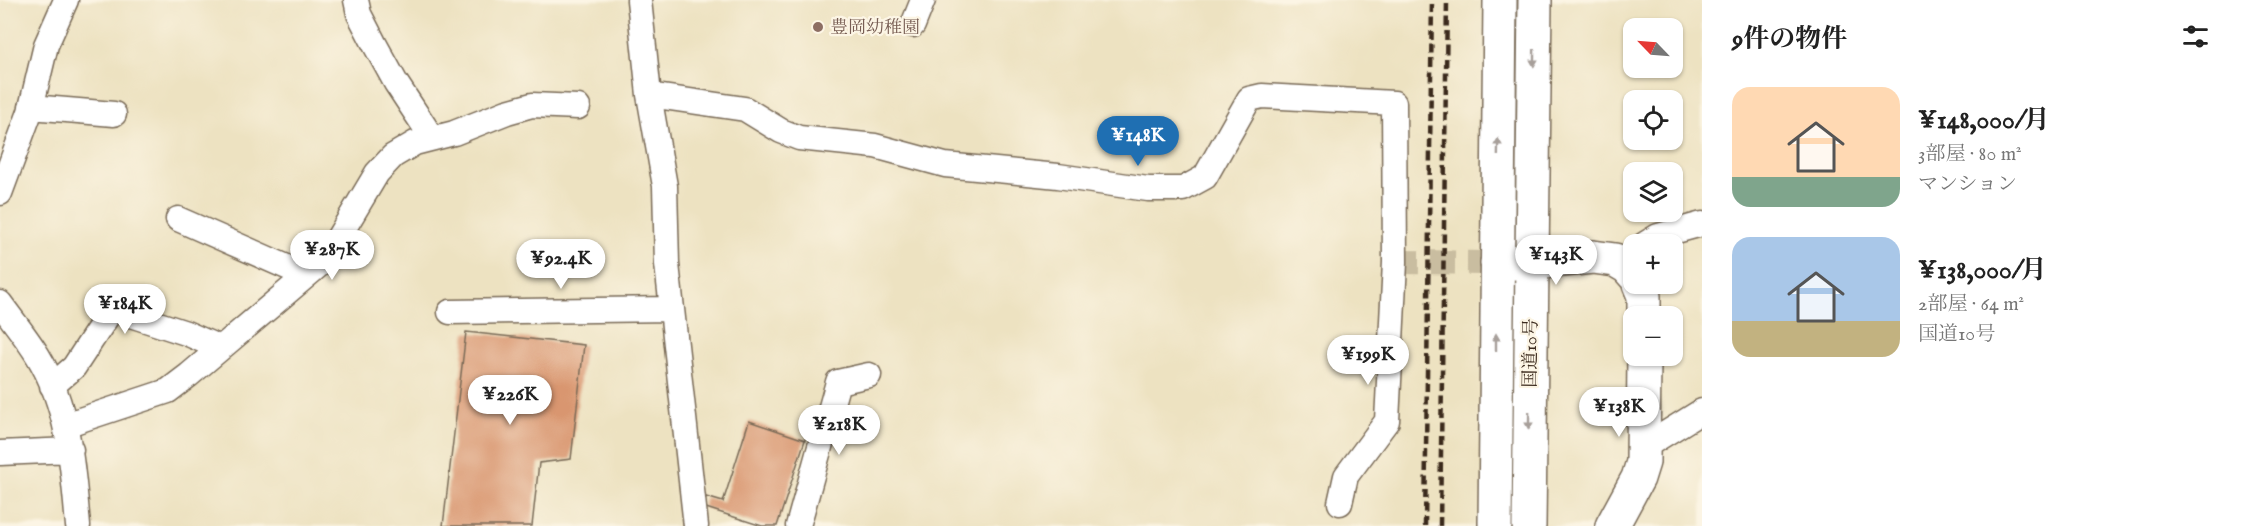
<!DOCTYPE html>
<html lang="ja">
<head>
<meta charset="utf-8">
<style>
	body { margin:0; font-family:"IM FELL English","Noto Serif JP",serif; background:#f2f2f2; color:#222; height:100vh; display:flex; flex-direction:column; font-size:22px; white-space:nowrap }
	* { box-sizing:border-box; margin:0 }
	p { font-size:20px; color:#767676 }
	.icon { flex:none; width:33px; height:33px; fill:none; stroke:currentColor; stroke-width:2; stroke-linecap:round; stroke-linejoin:round }
	.map { position:relative; flex:1; overflow:hidden }
	.drawer { display:flex; flex-direction:column; background:#fff; width:540px }
	.drawer>* { flex:none }
	.needle { width:39px; rotate:295deg }
	.controls { position:absolute; left:1623px; top:18px; display:grid; gap:12px }
	.controls a { display:grid; place-items:center; width:60px; height:60px; border-radius:12px; background:#fff; box-shadow:0 2px 4px #0004; font-size:30px }
	.price { position:absolute; translate:-50% -51px; padding:0 14px; border-radius:21px; background:#fff; color:#222; font-size:20px; line-height:39px; filter:drop-shadow(0 2px 3px #0008) }
	.price::after { content:''; position:absolute; left:50%; top:36px; width:18px; height:14px; margin-left:-9px; background:inherit; clip-path:polygon(0 0,100% 0,50% 100%) }
	.price.selected { background:#1f6fb2; color:#fff }
	ul { padding:0; list-style:none }
	li { display:flex; align-items:center; gap:18px; height:150px; padding:0 30px }
	li span { display:grid; place-items:center; flex:none; width:168px; height:120px; border-radius:18px; color:#555 }
	li>.icon { margin-inline-start:auto }
	span .icon { width:72px; height:72px; fill:#fffc; stroke-width:1 }
	li b { font-size:26px }
	h2 { display:flex; justify-content:space-between; align-items:center; height:72px; padding:0 30px; font-size:26px }
	main { display:flex; flex:1; min-height:0 }
	.map>svg:first-child { display:block }
</style>
</head>
<body>
<main>
<div class="map">
<svg width="1702" height="526" viewBox="0 0 1702 526">
	<rect width="100%" height="100%" fill="#fcf5e5"/>
	<filter id="ink" filterUnits="userSpaceOnUse"><feTurbulence type="fractalNoise" baseFrequency=".0167" numOctaves="2"/><feDisplacementMap in="SourceGraphic" scale="12" xChannelSelector="R" yChannelSelector="G"/><feConvolveMatrix kernelMatrix="1 2 1 2 8 2 1 2 1" color-interpolation-filters="sRGB"/></filter>
	<filter id="wash" filterUnits="userSpaceOnUse"><feTurbulence type="fractalNoise" baseFrequency=".008" numOctaves="4" result="noise"/><feDisplacementMap in="SourceGraphic" scale="24" xChannelSelector="R" yChannelSelector="G"/><feGaussianBlur stdDeviation="1.35" result="paint"/><feColorMatrix in="noise" values="0 0 0 0 0 0 0 0 0 0 0 0 0 0 0 0 0 1.4 0 .05"/><feComposite in="paint" operator="in"/></filter>
	<g filter="url(#wash)">
		<rect width="100%" height="100%" fill="#ede2c1"/>
		<g id="blocks">
			<path fill="#d9966f" d="M466,332l118,13 -13,114 -32,4 -7,63h-89z
				M749,421l56,19 -28,86h-15l-59,-19 3,-10 17,5z"/>
		</g>
	</g>
	<g filter="url(#ink)">
		<use href="#blocks" fill-opacity="0" stroke="#796a57" stroke-width="1.5"/>
		<g fill="none" stroke-linecap="round" stroke-linejoin="round">
			<path stroke="#c9bda0" stroke-width="24" stroke-dasharray="24 12" stroke-linecap="butt" d="M1395,262l102,1"/>
			<g stroke="#796a57" stroke-width="27">
				<path id="street" d="M356,0l3,14 15,29 22,40 29,44 4,11
					M639,0l10,95 16,91 2,78 29,262
					M913,25l10,-25
					M649,95l96,14 36,22 18,7 76,8 70,19 113,11 90,13h35l22,-12 44,-78 13,-3 132,7 1,159 -8,159 -41,55 -6,27
					M31,107l83,7
					M0,193l30,-81 16,-67 20,-45
					M178,219l127,56
					M1645,244l13,-8 44,-12
					M0,303c13,18 27,35 38,53 31,51 35,112 40,170
					M450,312l222,-3
					M52,386l22,-19 38,-58 74,24 34,15
					M65,425l103,-34 21,-16 136,-115 52,-87 16,-17 22,-13 39,-10 53,-21 25,-7 46,2
					M1644,447l58,-36
					M0,453l71,-3
					M798,526l40,-144 31,-7"/>
			</g>
			<g stroke="#796a57" stroke-width="36">
				<path id="secondary" d="M1497,263h34l62,-6 22,3 12,7 7,8
					M1639,284l5,12v20
					M1612,526l26,-48 5,-16 1,-106"/>
			</g>
			<g stroke="#796a57" stroke-width="36">
				<path id="highway" d="M1495,526l5,-526
					M1529,526l6,-526"/>
			</g>
			<use href="#street" stroke="#fff" stroke-width="24"/>
			<use href="#secondary" stroke="#fff" stroke-width="33"/>
			<use href="#highway" stroke="#fff" stroke-width="33"/>
			<path stroke="#3b2a1e" stroke-width="4.5" stroke-dasharray="9 4.5" stroke-linecap="butt" d="M1425,526l7,-526
				M1440,526l7,-526"/>
		</g>
		<defs><path id="oneway-solid" d="M-6-.8H1V-3.2L6.5 0L1 3.2V.8H-6Z" transform="scale(1.5)"/></defs>
		<g fill="#a79f9a">
			<use href="#oneway-solid" transform="translate(1534 58) rotate(91)"/>
			<use href="#oneway-solid" transform="translate(1498 147) rotate(-89)"/>
			<use href="#oneway-solid" transform="translate(1496 342) rotate(-90)"/>
			<use href="#oneway-solid" transform="translate(1529 421) rotate(91)"/>
		</g>
	</g>
	<circle fill="#8d6e63" stroke="#fcf5e5" stroke-width="2" cx="818" cy="27" r="6"/>
	<g text-anchor="middle" stroke-width="4.5" stroke-linejoin="round" paint-order="stroke">
		<g font-size="18" fill="#785e54" stroke="#fcf5e5" text-anchor="start">
			<text x="830" y="33">豊岡幼稚園</text>
		</g>
		<g font-size="18" fill="#3b2a1e" stroke="#fcf5e5">
			<text transform="translate(1530 353) rotate(-89)" y="6">国道10号</text>
		</g>
	</g>
</svg>
<div class="controls">
<a><svg class="needle" viewBox="-14 -14 28 28"><path d="M0-13l5 13h-10z" fill="#e53935"/><path d="M0 13l5-13h-10z" fill="#767676"/></svg></a>
<a><svg class="icon" aria-label="locate" viewBox="0 0 24 24"><circle cx="12" cy="12" r="6"/><path d="M12 2v4M12 18v4M2 12h4M18 12h4"/></svg></a>
<a><svg class="icon" aria-label="layers" viewBox="0 0 24 24"><path d="M12 4l9 5-9 5-9-5zM3 14l9 5 9-5"/></svg></a>
<a>+</a>
<a>−</a>
</div>
<b class="price selected" style="left:1138px;top:167px">¥148K</b>
<b class="price" style="left:332px;top:281px">¥287K</b>
<b class="price" style="left:1556px;top:286px">¥143K</b>
<b class="price" style="left:561px;top:290px">¥92.4K</b>
<b class="price" style="left:125px;top:335px">¥184K</b>
<b class="price" style="left:1368px;top:386px">¥199K</b>
<b class="price" style="left:510px;top:426px">¥226K</b>
<b class="price" style="left:1619px;top:438px">¥138K</b>
<b class="price" style="left:839px;top:456px">¥218K</b>
</div>
<section class="drawer">
<h2>9件の物件<svg class="icon" aria-label="filters" viewBox="0 0 24 24"><path d="M4 7h16M4 17h16"/><circle cx="9" cy="7" r="2"/><circle cx="15" cy="17" r="2"/></svg></h2>
<ul>
<li><span style="background:linear-gradient(#ffd9b3 75%,#7fa58c 0)"><svg class="icon" aria-label="home" viewBox="0 0 24 24"><path d="M3 11l9-7 9 7M6 9v11h12V9"/></svg></span><div><b>¥148,000/月</b><p>3部屋 · 80 m²</p><p>マンション</p></div></li>
<li><span style="background:linear-gradient(#a9c7e8 70%,#c2b280 0)"><svg class="icon" aria-label="home" viewBox="0 0 24 24"><path d="M3 11l9-7 9 7M6 9v11h12V9"/></svg></span><div><b>¥138,000/月</b><p>2部屋 · 64 m²</p><p>国道10号</p></div></li>
</ul>
</section>
</main>
</body>
</html>
